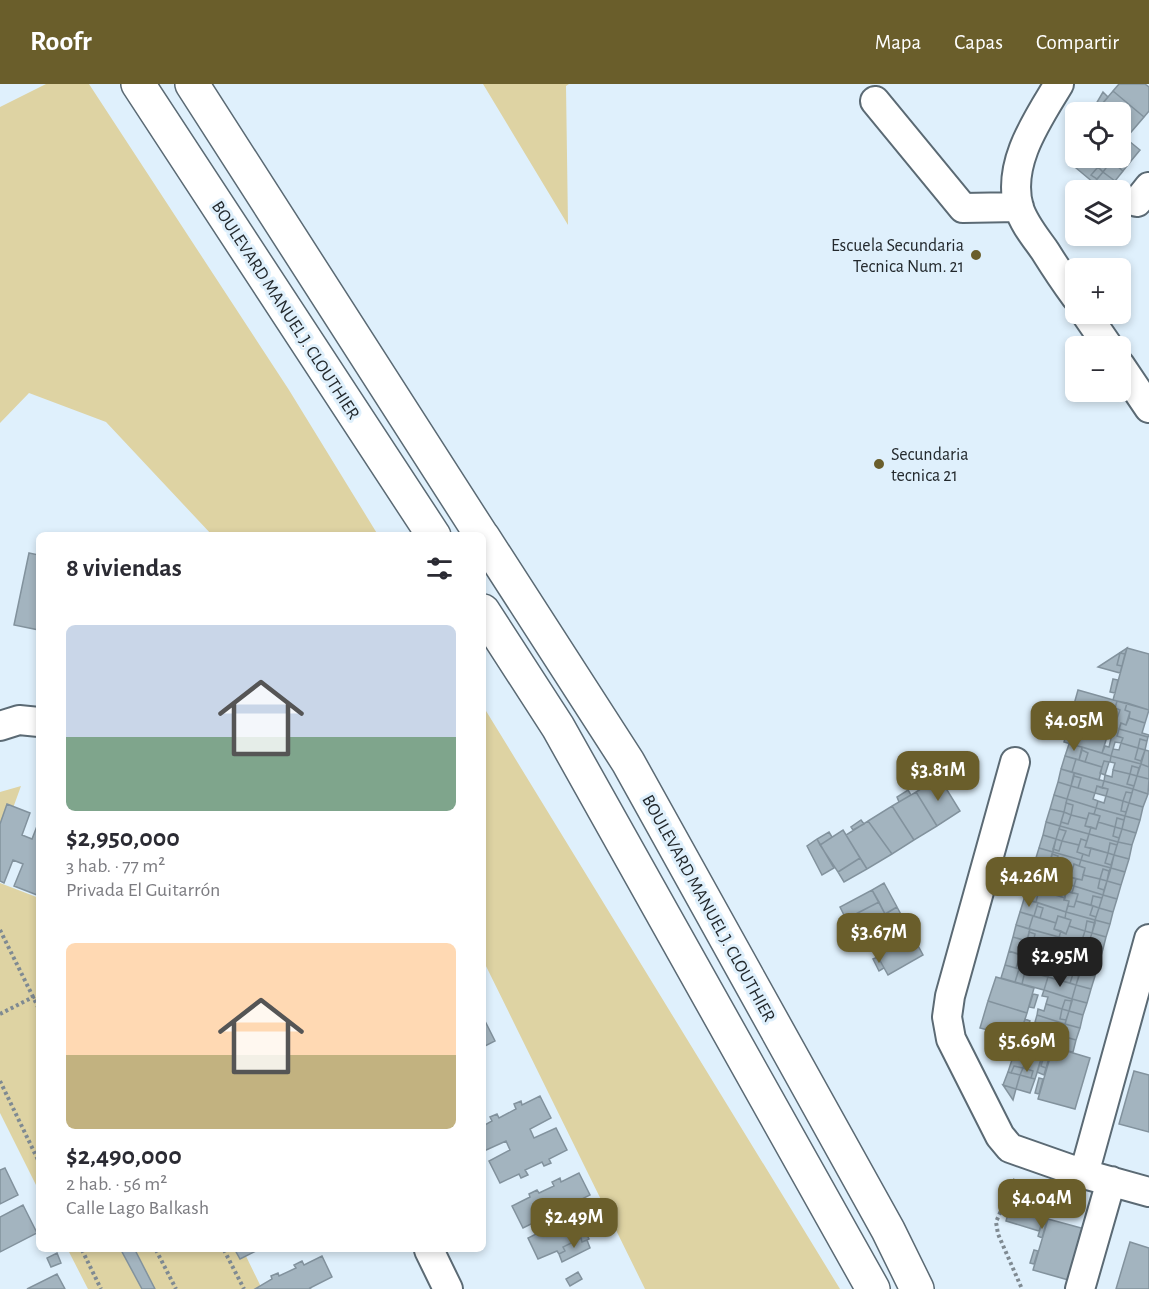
<!DOCTYPE html>
<html lang="es">
<head>
<meta charset="utf-8">
<style>
	body { margin:0; font-family:"Alegreya Sans",sans-serif; background:#f2f2f3; color:#2b2b33; height:100vh; display:flex; flex-direction:column; font-size:22px; white-space:nowrap }
	* { box-sizing:border-box; margin:0 }
	p { font-size:20px; color:#7c7c81 }
	.icon { flex:none; width:33px; height:33px; fill:none; stroke:currentColor; stroke-width:2; stroke-linecap:round; stroke-linejoin:round }
	.map { position:relative; flex:1; overflow:hidden }
	.side { position:absolute; left:36px; top:448px; width:450px; height:720px; display:flex; flex-direction:column; background:#fff; border-radius:9px; box-shadow:0 3px 9px #0003 }
	.side>* { flex:none }
	.fabs { position:absolute; left:1065px; top:18px; display:grid; gap:12px }
	.fabs a { display:grid; place-items:center; width:66px; height:66px; border-radius:9px; background:#fff; box-shadow:0 3px 9px #0003; font-size:30px }
	.price { position:absolute; translate:-50% -51px; padding:0 14px; border-radius:12px; background:#6a5e2b; color:#fff; font-size:20px; line-height:39px; filter:drop-shadow(0 2px 3px #0008) }
	.price::after { content:''; position:absolute; left:50%; top:36px; width:18px; height:14px; margin-left:-9px; background:inherit; clip-path:polygon(0 0,100% 0,50% 100%) }
	.price.active { background:#222; color:#fff }
	ul { padding:0; list-style:none }
	li { display:grid; align-content:center; gap:12px; height:318px; padding:0 30px }
	li span { display:grid; place-items:center; height:186px; border-radius:9px; color:#555 }
	li>.icon { margin-inline-start:auto }
	span .icon { width:108px; height:108px; fill:#fffc; stroke-width:1 }
	li b { font-size:26px }
	h2 { display:flex; justify-content:space-between; align-items:center; height:72px; padding:0 30px; font-size:26px }
	header { display:flex; align-items:center; gap:36px; box-sizing:border-box; height:84px; padding:0 30px; background:#6a5e2b; color:#fff }
	header strong { font-size:28px }
	nav { display:flex; gap:33px; margin-inline-start:auto; font-size:21px }
	.map>svg:first-child { display:block }
</style>
</head>
<body>
<header>
<strong>Roofr</strong>
<nav><a>Mapa</a><a>Capas</a><a>Compartir</a></nav>
</header>
<div class="map">
<svg width="1149" height="1205" viewBox="0 0 1149 1205">
	<rect width="100%" height="100%" fill="#dff0fc"/>
	<path fill="#ded3a3" d="M46,0h43l200,306 89,145h-166l-106,-113 -77,-29 -29,30v-316z
		M483,0h86l-3,2 2,139z
		M483,622l357,583h-195l-162,-329z
		M21,702l-21,58v-52z
		M0,799l39,15v293l-39,-78z
		M68,1166h175l19,39h-174z"/>
	<path fill="#a3b4bf" stroke="#82929d" stroke-width="1.5" d="M1119,0h26l4,3v24l-5,6 -31,-26z
		M1113,7l31,26 -18,21 -6,-4v-22h-25z
		M1103,8l5,5 -9,11 -3,-4z
		M1129,57l11,9 -9,11 -11,-9z
		M1120,68l11,9 -8,10 -12,-10 4,-3h5z
		M1075,73l5,4 3,-3h2l13,9 -7,8 6,4 -3,4 -24,-20z
		M1085,74h21l5,3 -2,3 -5,-4 -6,7z
		M1104,76l5,4 -6,8 -5,-5z
		M1111,77l12,10 -8,10 -12,-9z
		M1098,83l5,5 -6,7 -6,-4z
		M1103,88l12,9 -9,9h-3l-9,-7z
		M29,469l10,2v75l-25,-5z
		M1127,564l-2,6 -5,-1 -3,12 5,1 -2,7 -22,-6z
		M1127,564l22,6v56l-36,-10z
		M1120,569l5,1 -3,12 -5,-1z
		M1113,595l5,1 -3,13 -5,-1z
		M1078,606l39,11 -7,26 -39,-12z
		M1117,617l10,2 -2,7 5,2 -4,13 -5,-2 -4,13 6,2 -2,5 -6,-1 -4,14 -9,-3 3,-7 4,1 3,-13 -4,-1 4,-13 4,1 4,-11 -5,-2z
		M1127,619l22,7 -4,13 -16,-5 1,-6 -5,-2z
		M1115,624l5,2 -4,11 -4,-1z
		M1071,631l39,12 -8,26 -38,-11z
		M1129,634l16,5 -3,10 7,2 -1,2 -29,-8 2,-6 5,2z
		M1119,645l29,8 -1,4 -7,-2 -2,9 -17,-5 2,-5 -6,-2z
		M1140,655l7,2 -2,9 -7,-2z
		M1121,659l17,5 -3,11 6,2v3l-30,-8 2,-7 6,1z
		M1069,660l13,3 -3,13 -14,-4z
		M1082,663l29,9 -1,6 -6,-1 -2,6 -17,-5 3,-9 -6,-3z
		M1138,664l7,2 -4,11 -6,-2z
		M1082,666l6,3 -3,9 -6,-2z
		M1145,666l4,1v16l-8,-3z
		M1065,672l11,3 -4,13 -11,-3z
		M1111,672l30,8 -2,4 -7,-2 -2,8 -17,-4 2,-7 -5,-1z
		M1076,675l26,8 -3,13 -27,-8z
		M1104,677l5,1 -4,13 -5,-2z
		M1141,680l8,3v12l-12,-3z
		M1132,682l7,2 -2,8 -7,-2z
		M1061,685l13,4 -3,13 -13,-4z
		M1113,686l17,4 -3,10 7,2 -1,3 -29,-8 1,-6 7,2z
		M1074,689l30,8 -2,7 -5,-2 -2,7 -17,-5 3,-10 -7,-2z
		M1130,690l7,2 -3,10 -7,-2z
		M1074,692l7,2 -3,10 -7,-2z
		M1137,692l12,3 -1,15 -15,-5z
		M930,693l3,4 -11,7 -2,-4z
		M939,693l21,34 -23,15 -21,-34z
		M1104,697l29,8 -1,4 -6,-1 -3,9 -17,-5 2,-7 -6,-1z
		M1058,698l13,4 -4,13 -13,-4z
		M1071,702l24,7 -2,6 5,2 -2,7 -29,-9z
		M1097,702l11,3 -2,7 -11,-3z
		M1133,705l15,5 -5,13 -14,-4z
		M908,706l3,5 -12,7 -2,-5z
		M916,708l21,34 -23,14 -22,-34z
		M1126,708l6,1 -3,10 -6,-2z
		M1054,711l13,4 -3,13 -14,-3z
		M1106,712l17,5 -2,10 5,1 -1,4 -29,-8 2,-7 6,2z
		M1067,715l29,9 -2,6 -5,-1 -2,6 -16,-4 2,-10 -7,-2z
		M1123,717l6,2 -3,9 -5,-1z
		M1066,719l7,2 -2,10 -7,-3z
		M1129,719l14,4 -3,13 -15,-4z
		M7,720l23,9 -8,22 10,4 7,-18v68l-2,6 -23,-9 9,-22 -10,-4 -9,23 -4,-2v-57z
		M892,722l22,34 -22,14 -24,-33z
		M1096,724l29,8 -1,4 -7,-2 -2,9 -17,-5 2,-6 -6,-2z
		M1050,725l14,3 -4,14 -14,-4z
		M1064,728l7,3 -3,9 -7,-2z
		M1089,729l11,3 -4,13 -11,-3z
		M1071,731l16,4 -2,7 6,1 -2,7 -29,-8 1,-4 7,2z
		M1125,732l15,4 -4,13 -14,-4z
		M1117,734l7,2 -2,9 -7,-2z
		M861,736l3,4 -11,6 -2,-3z
		M868,737l24,33 -25,15 -21,-34z
		M1046,738l14,4 -4,13 -13,-4z
		M1098,738l17,5 -2,9 6,2 -1,4 -29,-8 2,-7 5,2z
		M1060,742l29,8 -2,7 -6,-2 -2,6 -17,-4 4,-10 -7,-2z
		M1115,743l7,2 -3,9 -6,-2z
		M1059,745l7,2 -4,10 -6,-2z
		M1122,745l14,4 -4,12 -14,-3z
		M843,746l17,28 -22,14 -18,-27z
		M829,748l3,5 -12,8 -3,-6z
		M1089,750l29,8 -1,3 -7,-2 -2,10 -23,-6z
		M1043,751l13,4 -3,13 -14,-4z
		M817,755l17,29 -12,7 -15,-29z
		M1056,755l6,2 -3,10 -6,-2z
		M1081,755l6,2 -2,6 6,1 -2,8 -12,-4z
		M1062,757l17,4 -2,7 6,2 -2,6 -28,-8v-3l6,2z
		M1118,758l14,3 -3,14 -15,-4z
		M1110,759l7,2 -3,10 -6,-2z
		M1039,764l14,4 -4,13 -14,-4z
		M1091,764l17,5 -3,10 6,2v3l-30,-8 2,-6 6,2z
		M1053,768l28,8 -2,6 -5,-2 -2,7 -17,-4 3,-11 -6,-2z
		M1108,769l6,2 -3,10 -6,-2z
		M1052,770l6,2 -3,11 -6,-2z
		M1114,771l15,4 -4,13 -14,-4z
		M860,774l7,11 -23,13 -6,-10z
		M1081,776l30,8 -2,3 -6,-2 -3,10 -17,-4 2,-7 -6,-2z
		M1035,777l14,4 -4,13 -14,-4z
		M1074,780l11,4 -3,12 -12,-3z
		M1049,781l6,2 -3,10 -6,-2z
		M1055,783l17,4 -2,6 6,2 -2,7 -29,-8 1,-3 6,2z
		M1111,784l14,4 -4,13 -14,-4z
		M1103,785l6,2 -2,10 -7,-2z
		M1031,790l14,4 -4,12 -13,-4z
		M1083,791l17,4 -2,9 6,2 -1,5 -29,-9 2,-7 6,1z
		M1045,794l29,8 -2,7 -6,-2 -1,7 -17,-6 2,-9 -6,-2z
		M1100,795l7,2 -3,9 -6,-2z
		M1044,797l6,2 -2,9 -7,-2z
		M1107,797l14,4 -4,14 -14,-4z
		M884,799l13,24 -12,7 -13,-24z
		M1028,802l11,4 -3,12 -12,-3z
		M1074,802l29,9 -1,3 -9,-2 -2,9 -15,-4 2,-7 -6,-1z
		M872,806l7,12 -33,17 -6,-12z
		M1039,806l26,8 -1,2 5,1 -3,11 -30,-10z
		M1066,807l12,3 -4,13 -6,-1 1,-5 -5,-1z
		M1103,811l14,4 -4,13 -14,-4z
		M1093,812l9,2 -3,10 -8,-3z
		M1024,815l14,4 -4,13 -14,-4z
		M1076,817l17,5 -3,9 6,2 -1,3 -29,-8 2,-6 6,1z
		M879,818l6,12 -31,18 -8,-13z
		M1038,819l28,9 -1,6 -7,-2 -2,7 -16,-5 3,-10 -6,-2z
		M1037,822l6,2 -3,10 -6,-2z
		M1093,822l6,2 -3,9 -6,-2z
		M897,823l26,48 -35,20 -26,-47z
		M1099,824l14,4 -3,12 -15,-4z
		M1020,828l13,4 -4,13 -13,-4z
		M1066,828l29,8v3l-8,-2 -2,10 -16,-5 2,-6 -6,-2z
		M1033,832l23,7 -2,6 7,2 -2,6 -30,-8z
		M1058,832l13,4 -5,14 -12,-5z
		M1095,836l15,4 -4,13 -14,-4z
		M1087,837l8,2 -3,10 -7,-2z
		M1016,841l14,4 -3,12 -14,-4z
		M1069,842l16,5 -3,9 7,2 -1,3 -29,-8 2,-6 5,3z
		M1030,845l29,8 -2,6 -5,-1 -2,6 -17,-5 2,-9 -6,-2z
		M1085,847l7,2 -3,9 -7,-2z
		M1029,848l6,2 -2,9 -6,-2z
		M865,849l6,11 -4,3 -7,-12z
		M1092,849l14,4 -3,12 -15,-4z
		M1013,853l14,4 -5,14 -13,-4z
		M1059,853l29,8 -1,4 -7,-2 -2,9 -17,-5 2,-6 -6,-2z
		M1027,857l6,2 -3,11 -7,-2z
		M1052,858l11,3 -4,13 -11,-3z
		M1033,859l17,5 -2,7 5,1 -1,8 -30,-9 1,-3 7,2z
		M1088,861l15,4 -4,14 -15,-5z
		M1080,863l7,2 -3,9 -6,-2z
		M1009,867l11,4 -4,13 -11,-3z
		M1061,867l17,5 -3,11 6,2 -1,3 -28,-8 1,-8 6,2z
		M1020,871l32,9 -2,6 -6,-1 -2,6 -26,-7z
		M1078,872l6,2 -3,11 -6,-2z
		M878,873l6,11 -5,3 -6,-12z
		M1084,874l15,5 -4,13 -15,-4z
		M1052,880l28,8 -1,4 -6,-2 -3,9 -22,-6z
		M1005,881l14,4 -4,13 -14,-4z
		M1019,885l6,2 -3,13 -7,-2z
		M1025,887l23,6 -4,13 -22,-6z
		M1080,888l15,4 -4,13 -15,-4z
		M1073,890l6,2 -3,9 -6,-2z
		M996,893l38,11 -7,25 -39,-12z
		M1048,893l28,8 -4,14 -28,-9z
		M1076,901l15,4 -4,14 -15,-4z
		M1044,906l28,9v2l-7,-1 -3,9 -16,-5 2,-7 -6,-1z
		M1033,910l5,1 -4,13 -5,-1z
		M1072,915l15,4 -4,12 -14,-4z
		M1065,916l7,1 -3,10 -7,-2z
		M988,917l39,12 -8,25 -39,-10z
		M1046,920l16,5 -2,10 6,1 -1,4 -28,-9 1,-6 6,2z
		M1062,925l7,2 -3,9 -6,-1z
		M1069,927l14,4 -3,13 -15,-4z
		M1037,931l28,9 -1,3 -6,-2 -3,10 -16,-5 1,-6 -5,-2z
		M483,933l12,24 -12,6z
		M1025,935l5,2 -4,11 -5,-1z
		M1065,940l15,4 -4,12 -14,-4z
		M1058,941l6,2 -2,9 -7,-1z
		M1039,946l16,5 -3,9 7,2 -1,3 -29,-8 2,-6 6,2z
		M1055,951l7,1 -3,10 -7,-2z
		M1062,952l14,4 -3,12 -15,-3z
		M1017,960l6,1 -2,6 6,2 -4,15 -9,-2 -3,7 -3,-1z
		M1053,963l37,11 -15,51 -37,-10z
		M1036,965l8,2 -9,28 -4,-1 2,-7 -10,-3 4,-15 8,2z
		M1045,969l5,2 -4,13 -5,-2z
		M1040,978h2l-1,4 5,2 -2,7 -7,-3z
		M1014,982l9,2 -3,7 -9,-2z
		M1023,984l10,3 -2,7 -11,-3z
		M1134,987l15,4v57l-30,-8z
		M1008,988l12,3 -4,14 -13,-4z
		M1020,991l15,4 -5,14 -14,-4z
		M1039,994l4,1 -4,15 -4,-1z
		M1003,1001l13,4 -3,11z
		M540,1012l11,22 -21,11 4,9 22,-10 11,22 -18,9 2,4 -7,3 -2,-4 -17,8 3,5 -7,3 -2,-4 -19,9 -11,-22 21,-11 -4,-9 -22,10 -1,-2v-23l9,-5 -2,-4 7,-3 2,4 17,-9 -2,-5 7,-3 1,4z
		M5,1084l13,27 -18,9v-34z
		M579,1089l11,22 -22,11 5,9 21,-11 11,22 -18,9 2,4 -2,1 -5,2 -1,-4 -18,9 2,4 -6,3 -2,-3 -19,8 -10,-21 22,-11 -5,-10 -22,11 -11,-22 18,-9 -1,-3 8,-4 2,3 15,-7 -2,-4 8,-4 1,4z
		M23,1121l14,28 -37,19v-35z
		M1010,1123l38,12 -2,5 -4,-1 -3,8 -33,-10z
		M1048,1135l37,10 -13,52 -39,-11z
		M1042,1139l4,1 -4,14 -4,-2z
		M581,1154l1,4 5,-2 3,8 -28,14 -3,-8 6,-3 -2,-4z
		M1130,1158l19,6v41h-33z
		M121,1166h14l20,39h-13z
		M235,1166h23l-18,9z
		M1034,1166l4,1 -4,13 -4,-1z
		M57,1169l4,10 -10,4 -4,-9z
		M322,1172l10,21 -22,11 1,1h-56l17,-10 -1,-3 7,-3 1,3 17,-8 -2,-3 8,-4 2,4z
		M578,1188l4,7 -12,7 -4,-7z
		M57,1190l8,15h-38z"/>
	<g fill="none" stroke-linecap="round" stroke-linejoin="round">
		<g stroke="#5b6a74" stroke-width="32">
			<path id="minor" d="M1059,0c-21,35 -53,80 -40,124 5,16 17,30 26,43 10,16 20,31 31,46
				M875,17l88,107 56,-1
				M1137,118l12,-15
				M1086,230l22,32
				M1120,281l29,43
				M0,642l19,-6 20,2
				M1015,678l-65,234 -3,21 4,22 49,97 10,12 74,26 65,18
				M1084,1090l65,-235
				M429,1166l19,39
				M1080,1205l31,-108"/>
		</g>
		<g stroke="#5b6a74" stroke-width="36">
			<path id="major" d="M138,0l296,452
				M192,0l290,452
				M483,453l145,225 260,468 29,59
				M483,527l75,116 315,562"/>
		</g>
		<path stroke="#7f8a92" stroke-width="4" stroke-dasharray="3 3" stroke-linecap="butt" d="M0,846l39,79
			M0,930l39,-20
			M0,997l39,81
			M1015,1095l-19,43 2,12 24,55
			M82,1166l19,39
			M156,1166l20,39
			M224,1166l20,39"/>
		<use href="#minor" stroke="#fff" stroke-width="28"/>
		<use href="#major" stroke="#fff" stroke-width="33"/>
	</g>
	<g fill="#6a5e2b" stroke="#dff0fc" stroke-width="2">
		<circle cx="976" cy="171" r="6"/>
		<circle cx="879" cy="380" r="6"/>
	</g>
	<g text-anchor="middle" stroke-width="6" stroke-linejoin="round" paint-order="stroke">
		<g font-size="18" fill="#23292d" stroke="#dff0fc" text-anchor="end">
			<text x="964" y="167">Escuela Secundaria<tspan x="964" dy="21">Tecnica Num. 21</tspan></text>
			<text x="891" y="376" text-anchor="start">Secundaria<tspan x="891" dy="21">tecnica 21</tspan></text>
		</g>
		<g font-size="18" fill="#23292d" stroke="#dff0fc">
			<text transform="translate(286 226) rotate(57)" y="6">BOULEVARD MANUEL J. CLOUTHIER</text>
			<text transform="translate(709 824) rotate(61)" y="6">BOULEVARD MANUEL J. CLOUTHIER</text>
		</g>
	</g>
</svg>
<div class="fabs">
<a><svg class="icon" aria-label="locate" viewBox="0 0 24 24"><circle cx="12" cy="12" r="6"/><path d="M12 2v4M12 18v4M2 12h4M18 12h4"/></svg></a>
<a><svg class="icon" aria-label="layers" viewBox="0 0 24 24"><path d="M12 4l9 5-9 5-9-5zM3 14l9 5 9-5"/></svg></a>
<a>+</a>
<a>−</a>
</div>
<b class="price" style="left:1074px;top:668px">$4.05M</b>
<b class="price" style="left:938px;top:718px">$3.81M</b>
<b class="price" style="left:1029px;top:824px">$4.26M</b>
<b class="price" style="left:879px;top:880px">$3.67M</b>
<b class="price active" style="left:1060px;top:904px">$2.95M</b>
<b class="price" style="left:1027px;top:989px">$5.69M</b>
<b class="price" style="left:1042px;top:1146px">$4.04M</b>
<b class="price" style="left:574px;top:1165px">$2.49M</b>
<section class="side">
<h2>8 viviendas<svg class="icon" aria-label="filters" viewBox="0 0 24 24"><path d="M4 7h16M4 17h16"/><circle cx="9" cy="7" r="2"/><circle cx="15" cy="17" r="2"/></svg></h2>
<ul>
<li><span style="background:linear-gradient(#c9d6e8 60%,#7fa58c 0)"><svg class="icon" aria-label="home" viewBox="0 0 24 24"><path d="M3 11l9-7 9 7M6 9v11h12V9"/></svg></span><div><b>$2,950,000</b><p>3 hab. · 77 m²</p><p>Privada El Guitarrón</p></div></li>
<li><span style="background:linear-gradient(#ffd9b3 60%,#c2b280 0)"><svg class="icon" aria-label="home" viewBox="0 0 24 24"><path d="M3 11l9-7 9 7M6 9v11h12V9"/></svg></span><div><b>$2,490,000</b><p>2 hab. · 56 m²</p><p>Calle Lago Balkash</p></div></li>
</ul>
</section>
</div>
</body>
</html>
